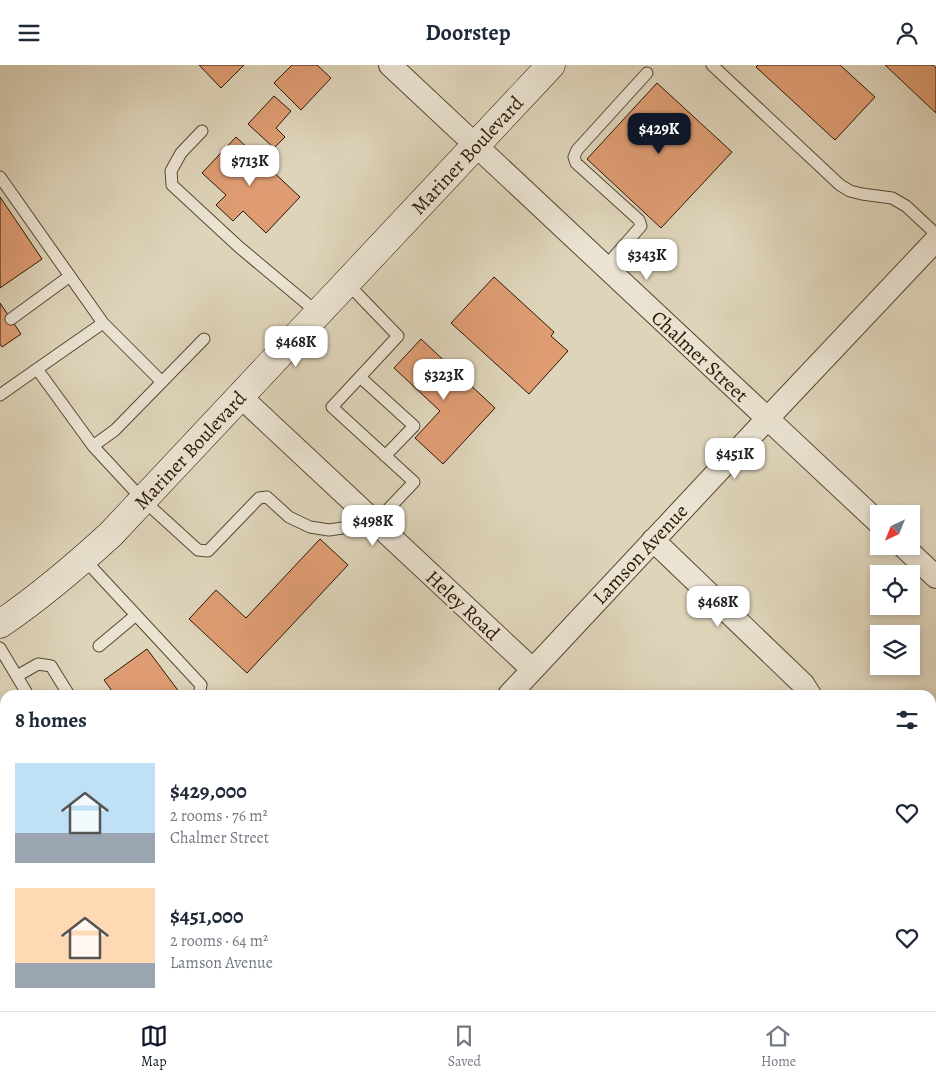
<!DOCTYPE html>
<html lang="en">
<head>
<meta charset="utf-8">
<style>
	body { margin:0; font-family:Alegreya,serif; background:#f6f6f7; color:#1f2937; height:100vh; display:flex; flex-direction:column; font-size:19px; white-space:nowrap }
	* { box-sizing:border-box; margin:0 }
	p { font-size:16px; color:#747a83 }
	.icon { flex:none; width:28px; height:28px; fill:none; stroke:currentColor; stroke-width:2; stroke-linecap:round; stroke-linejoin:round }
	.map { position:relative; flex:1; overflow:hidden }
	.sheet { position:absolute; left:0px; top:625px; width:936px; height:321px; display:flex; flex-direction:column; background:#fff; border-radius:15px 15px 0 0; box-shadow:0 2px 8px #0003 }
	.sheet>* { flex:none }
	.needle { width:32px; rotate:223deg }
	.tools { position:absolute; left:870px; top:440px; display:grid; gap:10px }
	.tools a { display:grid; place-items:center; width:50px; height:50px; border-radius:0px; background:#fff; box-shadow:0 2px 8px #0003; font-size:25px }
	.price { position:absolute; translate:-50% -42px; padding:0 11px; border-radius:10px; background:#fff; color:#222; font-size:16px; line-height:32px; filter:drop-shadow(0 1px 2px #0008) }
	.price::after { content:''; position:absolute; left:50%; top:30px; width:15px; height:11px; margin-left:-8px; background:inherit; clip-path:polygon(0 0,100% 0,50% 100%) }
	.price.active { background:#111827; color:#fff }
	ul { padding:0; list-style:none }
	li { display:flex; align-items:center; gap:15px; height:125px; padding:0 15px }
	li span { display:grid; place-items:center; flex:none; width:140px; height:100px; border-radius:0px; color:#555 }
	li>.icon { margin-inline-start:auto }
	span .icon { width:60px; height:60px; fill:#fffc; stroke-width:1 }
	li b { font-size:21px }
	h2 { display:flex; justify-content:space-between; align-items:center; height:60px; padding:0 15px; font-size:21px }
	header { display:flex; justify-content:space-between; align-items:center; height:65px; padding:0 15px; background:#fff; font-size:22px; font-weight:700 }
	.tabs { display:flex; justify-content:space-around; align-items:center; height:70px; border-top:1px solid #e0e1e3; background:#fff; font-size:14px; color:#747a83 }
	.tabs a { display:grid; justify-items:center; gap:2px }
	.tabs .active { color:#111827 }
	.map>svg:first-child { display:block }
</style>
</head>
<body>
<header><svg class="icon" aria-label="menu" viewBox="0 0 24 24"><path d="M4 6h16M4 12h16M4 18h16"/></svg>Doorstep<svg class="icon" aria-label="person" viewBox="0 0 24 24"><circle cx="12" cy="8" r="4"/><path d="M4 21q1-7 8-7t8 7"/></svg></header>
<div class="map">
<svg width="936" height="946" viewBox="0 0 936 946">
	<rect width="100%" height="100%" fill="#ded4ba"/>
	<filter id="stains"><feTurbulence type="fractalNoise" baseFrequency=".004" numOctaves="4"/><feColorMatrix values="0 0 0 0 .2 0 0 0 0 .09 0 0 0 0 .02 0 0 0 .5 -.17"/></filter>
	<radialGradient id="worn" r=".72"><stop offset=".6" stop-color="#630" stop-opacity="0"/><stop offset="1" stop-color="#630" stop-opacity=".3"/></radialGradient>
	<path fill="#df9c73" stroke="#2b1804" d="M199,0h45l-23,23z
		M292,0h25l14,13 -30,32 -27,-27z
		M758,0h82l35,32 -40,43 -79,-73z
		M885,0h48l3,3v45z
		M657,18l75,69 -71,76 -74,-69z
		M274,31l17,15 -15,17 9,9 -11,11 -26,-24z
		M236,72l64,60 -34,36 -23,-22 -10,10 -17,-16 10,-10 -24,-22z
		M0,132l42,62 -42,29z
		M494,212l60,55 -3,4 17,15 -39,43 -78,-71z
		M0,238l21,31 -19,13 -2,-3z
		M421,274l74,69 -52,56 -28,-26 25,-27 -46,-43z
		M320,474l28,26 -101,108 -58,-54 27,-29 30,28z
		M147,584l33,44 -3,2h-62l-11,-15z
		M0,707l5,9v81l-5,3z
		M399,941h59l7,5h-69z"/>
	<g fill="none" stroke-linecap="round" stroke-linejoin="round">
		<g stroke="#584732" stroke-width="13">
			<path id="lane" d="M712,0l128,120 10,6 12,3 30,4 14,8 30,28
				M202,66l-21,22 -10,18 1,14 67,62 79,66
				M0,112l103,146 -66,46 56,77 50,54 55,50 10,1 51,-53 8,-1 22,20 21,10 19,3 20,-3 18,-12
				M605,202l36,-41 -2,-6 -63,-57 -2,-6 3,-7 70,-77
				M347,218l51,53 -66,71 82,75 -39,41
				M11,254l59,-43
				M103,258l59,59
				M360,312l54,49 -29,30
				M0,330l37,-26
				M93,381l22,-16 89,-91
				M84,494l117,126 -2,10
				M99,581l37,-31
				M0,583l28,47
				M17,611l21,-12 13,2 18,29
				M931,797l5,2
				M931,887l5,5"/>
		</g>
		<g stroke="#584732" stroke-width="24">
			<path id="street" d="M390,0l489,458
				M240,331l292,273
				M653,475l150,144 7,11
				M903,481l33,31
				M509,630l258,-276 169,-179
				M304,946l4,-5
				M602,946l2,-5"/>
		</g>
		<g stroke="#2b1804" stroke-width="29">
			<path id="secondary" d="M0,559c40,-27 76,-58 111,-90l440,-469"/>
		</g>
		<use href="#lane" stroke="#eae3d2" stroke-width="11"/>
		<use href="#street" stroke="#eae3d2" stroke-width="22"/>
		<use href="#secondary" stroke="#eae3d2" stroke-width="28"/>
	</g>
	<g text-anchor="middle" stroke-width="4.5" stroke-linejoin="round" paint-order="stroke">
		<g font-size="20" fill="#2b1804" stroke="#eae3d2">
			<text transform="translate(467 90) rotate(-47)" y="7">Mariner Boulevard</text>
			<text transform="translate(700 291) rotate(43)" y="7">Chalmer Street</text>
			<text transform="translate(190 385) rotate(-47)" y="7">Mariner Boulevard</text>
			<text transform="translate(640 489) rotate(-47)" y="7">Lamson Avenue</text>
			<text transform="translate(463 540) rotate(43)" y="7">Heley Road</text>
		</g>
	</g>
	<rect width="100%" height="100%" filter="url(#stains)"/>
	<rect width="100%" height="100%" fill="url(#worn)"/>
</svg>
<div class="tools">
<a><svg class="needle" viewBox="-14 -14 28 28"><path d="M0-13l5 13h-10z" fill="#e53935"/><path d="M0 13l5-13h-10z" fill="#747a83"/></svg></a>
<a><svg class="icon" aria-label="locate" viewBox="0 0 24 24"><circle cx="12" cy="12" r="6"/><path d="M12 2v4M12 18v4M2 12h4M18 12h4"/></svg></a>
<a><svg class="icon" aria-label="layers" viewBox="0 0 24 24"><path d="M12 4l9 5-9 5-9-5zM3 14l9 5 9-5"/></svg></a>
</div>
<b class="price active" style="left:659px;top:90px">$429K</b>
<b class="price" style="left:250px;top:122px">$713K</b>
<b class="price" style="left:647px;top:216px">$343K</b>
<b class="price" style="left:296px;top:303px">$468K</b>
<b class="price" style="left:444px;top:336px">$323K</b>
<b class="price" style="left:735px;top:415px">$451K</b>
<b class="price" style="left:373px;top:482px">$498K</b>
<b class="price" style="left:718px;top:563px">$468K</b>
<section class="sheet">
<h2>8 homes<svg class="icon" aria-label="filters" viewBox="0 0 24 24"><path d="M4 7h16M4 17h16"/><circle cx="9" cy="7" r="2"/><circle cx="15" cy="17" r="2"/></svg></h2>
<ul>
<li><span style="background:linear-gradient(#bfe0f5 70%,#9aa5b1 0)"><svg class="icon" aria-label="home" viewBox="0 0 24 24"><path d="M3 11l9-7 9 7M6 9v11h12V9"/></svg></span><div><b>$429,000</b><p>2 rooms · 76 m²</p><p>Chalmer Street</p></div><svg class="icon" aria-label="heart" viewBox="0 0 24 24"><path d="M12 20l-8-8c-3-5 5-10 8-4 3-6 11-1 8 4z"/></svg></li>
<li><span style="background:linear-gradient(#ffd9b3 75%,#9aa5b1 0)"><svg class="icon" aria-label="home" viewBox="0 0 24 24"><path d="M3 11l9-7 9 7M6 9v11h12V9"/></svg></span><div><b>$451,000</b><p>2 rooms · 64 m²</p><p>Lamson Avenue</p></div><svg class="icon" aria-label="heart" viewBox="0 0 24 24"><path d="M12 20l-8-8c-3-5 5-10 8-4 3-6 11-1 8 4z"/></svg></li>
</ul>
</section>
</div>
<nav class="tabs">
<a class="active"><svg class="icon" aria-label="map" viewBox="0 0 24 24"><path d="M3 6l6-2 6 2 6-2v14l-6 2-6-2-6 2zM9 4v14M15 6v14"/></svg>Map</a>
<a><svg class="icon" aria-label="saved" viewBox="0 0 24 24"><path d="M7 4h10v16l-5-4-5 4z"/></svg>Saved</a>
<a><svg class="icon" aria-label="home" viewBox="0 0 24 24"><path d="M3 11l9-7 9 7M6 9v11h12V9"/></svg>Home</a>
</nav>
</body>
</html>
